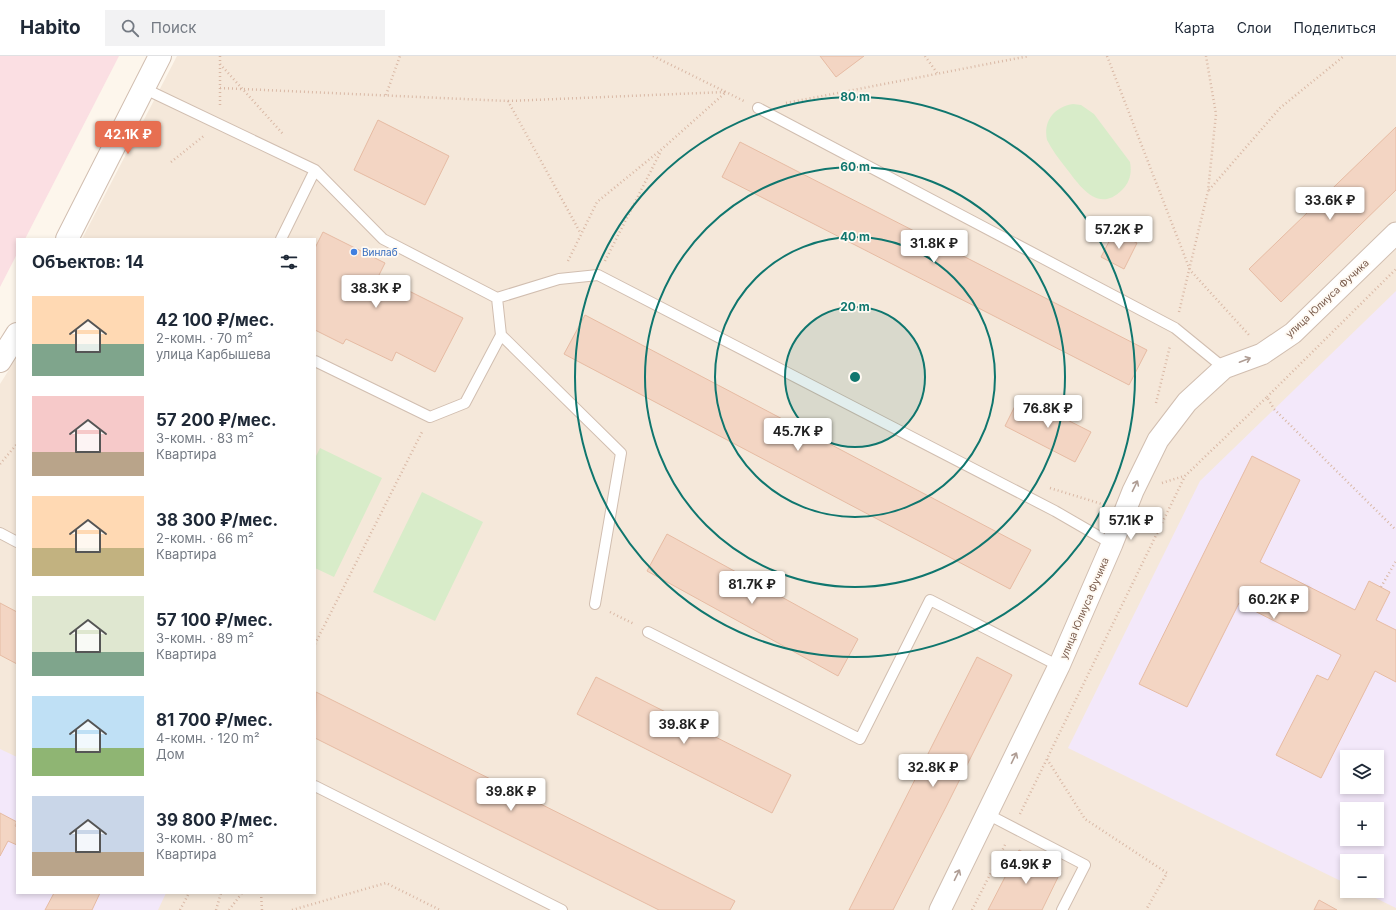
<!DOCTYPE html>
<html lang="ru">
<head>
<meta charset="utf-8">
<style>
	body { margin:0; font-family:Inter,sans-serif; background:#f2f2f3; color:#1f2937; height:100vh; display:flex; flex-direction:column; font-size:15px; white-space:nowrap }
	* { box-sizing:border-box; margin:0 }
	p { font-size:13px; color:#747a83 }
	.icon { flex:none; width:22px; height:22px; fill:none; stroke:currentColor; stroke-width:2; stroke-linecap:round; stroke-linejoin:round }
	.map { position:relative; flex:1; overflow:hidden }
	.panel { position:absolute; left:16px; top:182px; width:300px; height:656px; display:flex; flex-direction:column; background:#fff; border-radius:0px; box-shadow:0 2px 6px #0003 }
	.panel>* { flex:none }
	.fabs { position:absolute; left:1340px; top:694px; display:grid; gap:8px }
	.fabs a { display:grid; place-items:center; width:44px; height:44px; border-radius:0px; background:#fff; box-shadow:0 2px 6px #0003; font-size:20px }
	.price { position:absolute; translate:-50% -34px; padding:0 9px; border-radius:4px; background:#fff; color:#222; font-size:13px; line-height:26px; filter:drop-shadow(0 1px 2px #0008) }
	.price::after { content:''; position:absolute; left:50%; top:24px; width:12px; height:9px; margin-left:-6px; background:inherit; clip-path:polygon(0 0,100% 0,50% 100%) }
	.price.selected { background:#e76f51; color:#fff }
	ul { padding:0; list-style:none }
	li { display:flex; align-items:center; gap:12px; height:100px; padding:0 16px }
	li span { display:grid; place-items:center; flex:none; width:112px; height:80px; border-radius:0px; color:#555 }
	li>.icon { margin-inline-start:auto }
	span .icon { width:48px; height:48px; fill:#fffc; stroke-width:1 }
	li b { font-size:17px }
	h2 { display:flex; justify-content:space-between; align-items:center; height:48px; padding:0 16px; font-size:17px }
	header { display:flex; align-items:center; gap:24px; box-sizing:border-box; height:56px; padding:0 20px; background:#fff; border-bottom:1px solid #e0e1e3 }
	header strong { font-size:19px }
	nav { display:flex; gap:22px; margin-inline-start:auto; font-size:14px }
	.search { width:280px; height:36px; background:#f2f2f3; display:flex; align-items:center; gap:10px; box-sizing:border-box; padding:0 14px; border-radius:0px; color:#747a83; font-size:15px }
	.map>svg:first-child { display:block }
</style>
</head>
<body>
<header>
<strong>Habito</strong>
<div class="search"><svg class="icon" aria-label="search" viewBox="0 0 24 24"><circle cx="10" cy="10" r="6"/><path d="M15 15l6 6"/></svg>Поиск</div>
<nav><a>Карта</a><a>Слои</a><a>Поделиться</a></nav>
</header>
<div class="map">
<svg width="1396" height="854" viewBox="0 0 1396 854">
	<rect width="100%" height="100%" fill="#fdf6ec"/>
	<path fill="#f5e8da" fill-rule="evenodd" d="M177,0h1219v854h-1396v-526l17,-27v536h298v-654h-233zM1347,701h30v30h-30zM1347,753h30v30h-30zM1347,805h30v30h-30z"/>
	<path fill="#f3e8fa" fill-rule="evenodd" d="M1396,235v617l-35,-17h16v-30h-30v23l-279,-136 132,-267zM1347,701h30v30h-30zM1347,753h30v30h-30z
		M0,693l17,8v136h149l-8,17h-158z"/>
	<path fill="#fbdfe3" d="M0,0h119l-94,183h-8v15l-17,33z"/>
	<path fill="#d8ecc9" d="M1073,48l8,1 13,9 36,48c2,11 0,20 -8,28 -24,24 -42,-4 -56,-22 -7,-9 -14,-18 -19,-28 -4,-19 7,-33 26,-36z
		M320,392l62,30 -48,99 -19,-9v-110z
		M422,436l61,30 -48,99 -62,-29z"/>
	<path fill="#f3d5c3" stroke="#e6bba3" d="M820,0h44l-28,21z
		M378,64l71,36 -24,49 -71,-35z
		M1396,71v63l-115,112 -32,-33z
		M740,86l407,208 -18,35 -407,-208z
		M323,176l62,31 -11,22 28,15 5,-10 56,28 -28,54 -39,-20 -4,9 -46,-22 -3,5 -28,-14v-82z
		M1114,176l23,11 -13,26 -23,-12z
		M585,259l446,235 -21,39 -446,-235z
		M1020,340l71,36 -16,30 -70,-36z
		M1252,400l48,24 -40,82 95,48 14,-29 21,11 -14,28 20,10v52l-21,-11 -54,107 -45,-23 41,-80 11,5 13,-25 -102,-52 -52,104 -48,-23z
		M667,478l191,105 -20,37 -191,-105z
		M0,547l17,9v52l-17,-9z
		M977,601l35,18 -66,132 -53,103h-44z
		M596,621l195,98 -19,38 -195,-99z
		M316,636l419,209 -5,9h-71l-344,-172z
		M0,757l17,9 -2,4 2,1v18l-9,-4 -8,15z
		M1019,794l42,21 -19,39h-54z
		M54,837h46l-8,17h-47z
		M1319,844l18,10h-23z"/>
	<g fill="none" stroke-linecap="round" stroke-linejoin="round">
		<g stroke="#d1beb0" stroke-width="12">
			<path id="service" d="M143,32l172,82 68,69 114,59
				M758,52l417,220 49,40
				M281,183l34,-69
				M501,279l120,118 -26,151
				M315,305l115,56 35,-14 36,-68 -4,-37 62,-19 39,-4 457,236 57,33
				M0,477l17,9
				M648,576l212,107 70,-139 129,66
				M315,730l247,124
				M987,758l98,51 -23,45"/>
		</g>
		<g stroke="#d1beb0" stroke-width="23">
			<path id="minor" d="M940,854l119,-244 53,-122 21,-53 25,-51 29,-38 37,-34 38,-14 31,-21 103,-100"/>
		</g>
		<g stroke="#d1beb0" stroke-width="24">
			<path id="tertiary" d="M67,183l93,-183
				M0,305l17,-27"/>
		</g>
		<path stroke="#d9b8a5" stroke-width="2.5" stroke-dasharray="1 3" stroke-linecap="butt" d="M220,0v50
			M653,0l91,45
			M925,0l12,17
			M1107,0l83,214 59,65
			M220,8l63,70
			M220,32l288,13 73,133
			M386,39l14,-39
			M508,45l217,-9
			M786,47l243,-47
			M171,106l34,-27
			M1209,134l71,-82 64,-52
			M568,205l29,-59 65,-53 64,-57
			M605,205l56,-110
			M1179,256l29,-121 8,-77 -10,-58
			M1267,341l129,-128
			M1156,347l14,-57
			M0,408l17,-20
			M1162,427l22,-7
			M1050,432l55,17
			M1381,531l15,-26
			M610,556l24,12
			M315,588l107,-212
			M1047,703l38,60 82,54 -21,37
			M1020,758l165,-338 82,-79 7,12 122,121
			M261,837l1,17
			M180,854l9,-17
			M216,854l5,-17
			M229,854l13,-17
			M292,854l94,-27 54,27
			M972,854l34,-67"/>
		<use href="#service" stroke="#fff" stroke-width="10"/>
		<use href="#minor" stroke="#fff" stroke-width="21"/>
		<use href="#tertiary" stroke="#fff" stroke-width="22"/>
	</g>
	<defs><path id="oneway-shaft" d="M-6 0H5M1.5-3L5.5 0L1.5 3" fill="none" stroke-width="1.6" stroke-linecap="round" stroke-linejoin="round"/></defs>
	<g stroke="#af9d94">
		<use href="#oneway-shaft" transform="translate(1245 304) rotate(-21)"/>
		<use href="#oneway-shaft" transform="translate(1135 430) rotate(-64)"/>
		<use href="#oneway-shaft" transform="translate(1014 702) rotate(-64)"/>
		<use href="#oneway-shaft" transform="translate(957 819) rotate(-64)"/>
	</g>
	<circle cx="855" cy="321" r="70" fill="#0f766e" fill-opacity=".12"/>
	<g fill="none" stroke="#0f766e" stroke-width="2">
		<circle cx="855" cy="321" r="70"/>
		<circle cx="855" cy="321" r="140"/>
		<circle cx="855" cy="321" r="210"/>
		<circle cx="855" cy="321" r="280"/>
	</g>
	<circle fill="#3f7fe0" stroke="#fffaf3" stroke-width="1.5" cx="354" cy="196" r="4"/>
	<g text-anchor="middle" stroke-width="3.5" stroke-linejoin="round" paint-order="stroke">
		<g font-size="10" fill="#366cbe" stroke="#fffaf3" text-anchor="start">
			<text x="362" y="200">Винлаб</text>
		</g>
		<g font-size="10" fill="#7a5c4d" stroke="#fffaf3">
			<text transform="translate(1327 242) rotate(-43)" y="4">улица Юлиуса Фучика</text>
			<text transform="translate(1084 552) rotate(-67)" y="4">улица Юлиуса Фучика</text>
		</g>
	</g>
	<circle cx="855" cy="321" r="6" fill="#0f766e" stroke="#fffaf3" stroke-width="2"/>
	<g font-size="12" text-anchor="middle" font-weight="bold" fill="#0f766e" stroke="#fffaf3" stroke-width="3.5" stroke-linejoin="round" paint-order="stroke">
		<text x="855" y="45">80 m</text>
		<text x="855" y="115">60 m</text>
		<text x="855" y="185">40 m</text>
		<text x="855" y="255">20 m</text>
	</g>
</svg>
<div class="fabs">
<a><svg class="icon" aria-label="layers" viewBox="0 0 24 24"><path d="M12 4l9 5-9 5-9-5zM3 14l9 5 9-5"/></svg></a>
<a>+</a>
<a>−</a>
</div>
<b class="price selected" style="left:128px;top:99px">42.1K ₽</b>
<b class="price" style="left:1330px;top:165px">33.6K ₽</b>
<b class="price" style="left:1119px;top:194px">57.2K ₽</b>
<b class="price" style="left:934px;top:208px">31.8K ₽</b>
<b class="price" style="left:376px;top:253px">38.3K ₽</b>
<b class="price" style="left:1048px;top:373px">76.8K ₽</b>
<b class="price" style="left:798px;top:396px">45.7K ₽</b>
<b class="price" style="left:1131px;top:485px">57.1K ₽</b>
<b class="price" style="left:752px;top:549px">81.7K ₽</b>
<b class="price" style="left:1274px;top:564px">60.2K ₽</b>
<b class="price" style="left:684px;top:689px">39.8K ₽</b>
<b class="price" style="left:933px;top:732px">32.8K ₽</b>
<b class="price" style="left:511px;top:756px">39.8K ₽</b>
<b class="price" style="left:1026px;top:829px">64.9K ₽</b>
<section class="panel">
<h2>Объектов: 14<svg class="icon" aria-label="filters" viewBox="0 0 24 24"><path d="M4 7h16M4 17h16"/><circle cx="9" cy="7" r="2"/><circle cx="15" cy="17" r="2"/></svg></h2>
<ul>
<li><span style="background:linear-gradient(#ffd9b3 60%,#7fa58c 0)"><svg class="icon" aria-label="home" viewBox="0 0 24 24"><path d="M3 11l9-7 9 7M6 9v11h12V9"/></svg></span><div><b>42 100 ₽/мес.</b><p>2-комн. · 70 m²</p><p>улица Карбышева</p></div></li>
<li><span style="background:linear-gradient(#f6c9c9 70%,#b9a48a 0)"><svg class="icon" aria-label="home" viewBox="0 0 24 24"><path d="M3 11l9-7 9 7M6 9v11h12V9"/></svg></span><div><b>57 200 ₽/мес.</b><p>3-комн. · 83 m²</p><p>Квартира</p></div></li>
<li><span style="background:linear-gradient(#ffd9b3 65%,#c2b280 0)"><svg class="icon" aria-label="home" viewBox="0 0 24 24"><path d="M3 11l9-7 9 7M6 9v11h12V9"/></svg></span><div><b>38 300 ₽/мес.</b><p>2-комн. · 66 m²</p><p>Квартира</p></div></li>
<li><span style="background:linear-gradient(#dfe7d0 70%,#7fa58c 0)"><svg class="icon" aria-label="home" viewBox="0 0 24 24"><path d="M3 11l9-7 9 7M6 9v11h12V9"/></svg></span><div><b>57 100 ₽/мес.</b><p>3-комн. · 89 m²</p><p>Квартира</p></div></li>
<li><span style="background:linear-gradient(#bfe0f5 65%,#8fb573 0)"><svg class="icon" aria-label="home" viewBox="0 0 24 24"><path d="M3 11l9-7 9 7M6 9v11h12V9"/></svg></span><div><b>81 700 ₽/мес.</b><p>4-комн. · 120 m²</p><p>Дом</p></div></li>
<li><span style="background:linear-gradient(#c9d6e8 70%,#b9a48a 0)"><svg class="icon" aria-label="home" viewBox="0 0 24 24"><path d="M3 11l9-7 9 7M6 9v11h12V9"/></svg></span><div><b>39 800 ₽/мес.</b><p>3-комн. · 80 m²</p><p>Квартира</p></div></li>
</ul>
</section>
</div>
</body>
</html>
